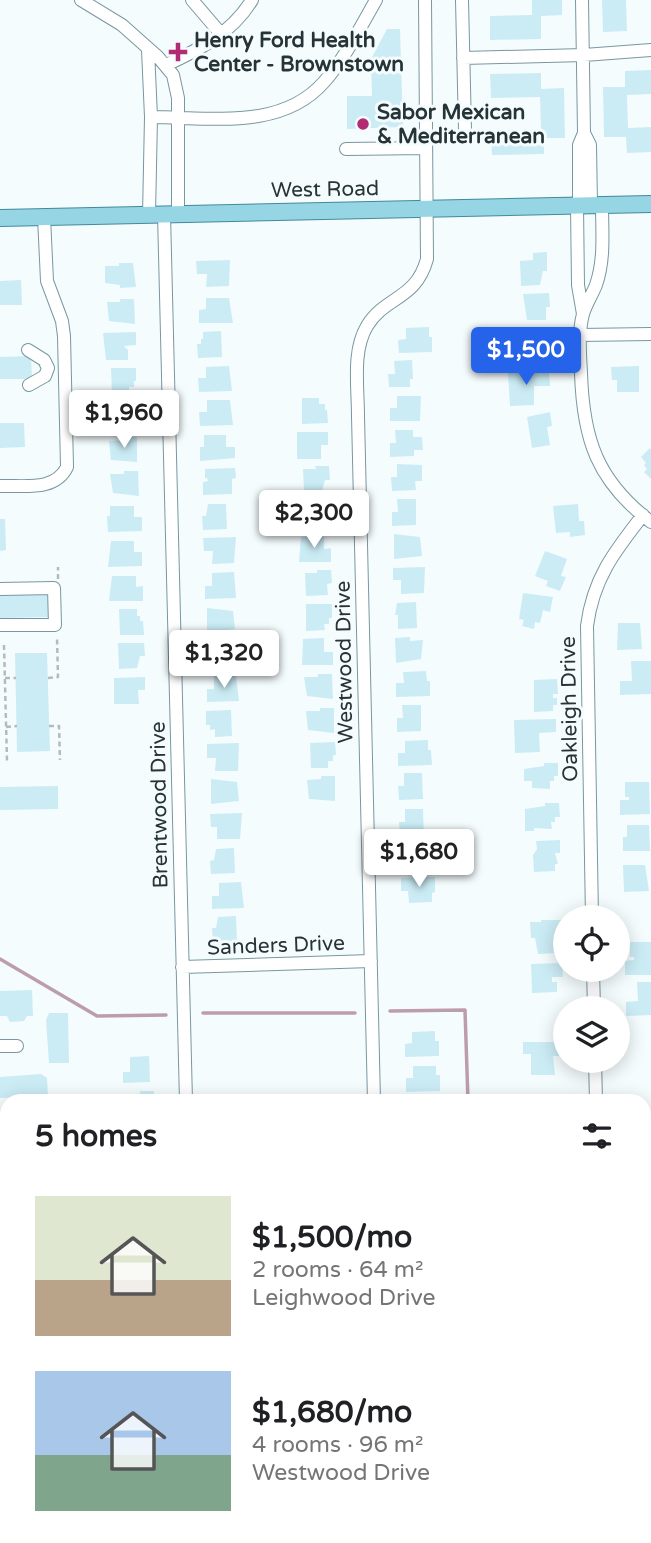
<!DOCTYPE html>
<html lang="en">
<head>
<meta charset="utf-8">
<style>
	body { margin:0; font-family:"Varela Round",sans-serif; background:#f2f2f2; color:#202124; height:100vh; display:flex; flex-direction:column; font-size:26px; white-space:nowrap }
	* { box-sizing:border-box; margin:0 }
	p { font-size:23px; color:#757577 }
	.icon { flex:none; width:38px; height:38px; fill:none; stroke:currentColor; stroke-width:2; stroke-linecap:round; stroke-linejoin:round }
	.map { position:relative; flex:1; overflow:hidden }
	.drawer { position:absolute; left:0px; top:1094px; width:651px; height:450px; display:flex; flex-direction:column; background:#fff; border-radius:21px 21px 0 0; box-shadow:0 4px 18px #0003 }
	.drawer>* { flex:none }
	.tools { position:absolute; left:553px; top:905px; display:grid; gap:14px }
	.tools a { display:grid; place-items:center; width:77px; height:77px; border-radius:50%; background:#fff; box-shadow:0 4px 18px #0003; font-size:35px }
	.price { position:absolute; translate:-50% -60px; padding:0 16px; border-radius:7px; background:#fff; color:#222; font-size:23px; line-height:46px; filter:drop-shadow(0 2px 4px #0008) }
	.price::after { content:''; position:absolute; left:50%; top:42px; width:21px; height:16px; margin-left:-10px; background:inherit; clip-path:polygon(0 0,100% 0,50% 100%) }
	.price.selected { background:#2563eb; color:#fff }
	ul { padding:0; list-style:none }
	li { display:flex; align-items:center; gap:21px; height:175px; padding:0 35px }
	li span { display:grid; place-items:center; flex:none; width:196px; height:140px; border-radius:0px; color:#555 }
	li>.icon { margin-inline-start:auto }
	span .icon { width:84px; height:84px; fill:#fffc; stroke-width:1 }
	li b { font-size:30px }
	h2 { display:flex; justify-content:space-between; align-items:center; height:84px; padding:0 35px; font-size:30px }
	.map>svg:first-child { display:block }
</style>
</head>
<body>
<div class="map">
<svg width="651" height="1543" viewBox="0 0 651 1543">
	<rect width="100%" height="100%" fill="#f5fcfe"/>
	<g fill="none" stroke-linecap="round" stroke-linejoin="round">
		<path stroke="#bd9daa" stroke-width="3.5" d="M0,959l97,57 69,-1
			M390,1011l75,-1 3,91
			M203,1013h152"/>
	</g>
	<path fill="#cbecf5" d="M532,0h30v15l-21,1v23l-51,1v-24l42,-1z
		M602,0h24l1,31 -24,1z
		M387,29h13l3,98 -56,2v-33h25l-1,-37z
		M651,70v24l-24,1 1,33 23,-1v25l-24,1 -1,-16h-22l-1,-50h22v-16z
		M541,73v16l23,-1 1,50h-21v16l-52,1 -1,-24 50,-1 -1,-33 -49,1 -1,-24z
		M547,252v19h-4l-3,14 -19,1 -1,-25 13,-1v-7z
		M230,260l-1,26 -23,1 1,-13h-10l-1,-13z
		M119,263h14l3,24 -16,1v-3l-15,-2v-17h14z
		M21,280l1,25h-22v-24z
		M549,293l1,14h-4v13h-19l-4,-26z
		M206,298h23l4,25h-34v-13l7,-1z
		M120,299h14l1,25 -26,-3 -2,-19h13z
		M429,327v10h3v15l-33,1 -1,-13 8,-1v-11z
		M221,331l1,26 -24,1 -1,-14h4v-5h2v-7z
		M136,332v13l-12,1 4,4v10h-22l-3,-27z
		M31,356l1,23h-32v-22z
		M412,360l1,19h-3v8h-21l-1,-13h7l-1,-13z
		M229,366l3,25 -33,1 -1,-14h8v-11z
		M639,366v26h-22v-12h-5l-1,-13z
		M111,368h25v13h-2v6h-5v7l-17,1z
		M549,372l1,14h-16v19l-24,1 -2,-33z
		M397,396h24l-1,25h-30v-13h7z
		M302,398h17v6h6v6h2l1,13 -26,1z
		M207,400h23l3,25 -33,1 -1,-14h8z
		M123,403h14v24l-26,-2 -2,-19h14z
		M550,412l2,14 -5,1 3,18 -18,3 -5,-31z
		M0,423h24l1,24 -25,1z
		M395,430h18v7h9l1,13h-9v6l-24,1v-14h6z
		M297,432h31v13h-7v14h-24z
		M204,435h22v12h9v11l-35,3v-14h4z
		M123,437h14v25l-26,-2 -2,-19 14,-1z
		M650,448l1,2v29l-7,-7 3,-3 -3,-4 2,-2 -5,-6z
		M397,464l25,1v16h-7l1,9 -24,1 -1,-14h6z
		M315,466h14l1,14h-5l-3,11h-18l-1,-22h13z
		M235,468l1,10 -4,1v15l-29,1v-13l5,-1 -1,-3h-2v-9z
		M124,471h14l1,25 -26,-3 -3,-19h14z
		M397,499h19v26l-24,1v-14h6z
		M329,502v12h-5l1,4h3v9l-30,1 2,-25z
		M208,504h18l1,25 -24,1 -1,-14h4z
		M578,504l1,17h5l1,14 -15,2v-5l-14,1 -3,-27z
		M110,506h24v11h8v14l-34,1 -1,-16h3z
		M0,519h5l1,31 -6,1z
		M394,534l26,3 2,19 -28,3z
		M236,537l-2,26 -22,1 1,-13h-9l-1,-13z
		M301,537h23v12l7,-1v14h-32z
		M111,541h23v11h8v14l-34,1z
		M545,551l22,8 -6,17 5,1 -6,14 -14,-5 2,-5 -13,-5z
		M425,567l-1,26 -23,1v-14h-8v-12z
		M317,570h14l1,13 -5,1 1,11 -22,1 -1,-23h12z
		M234,572l2,26 -31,1v-13h7v-13z
		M112,576h24v11l7,-1v15h-34z
		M523,593l30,4 -3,15 -7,-2 -3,13 -5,-1 -1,7 -12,-3 2,-6 -5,-1z
		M49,594l1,23 -50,1v-23z
		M416,602l1,26 -19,1v-14h-3l2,-12z
		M306,604h26v14h-3v6h-5l1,6 -19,1z
		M207,608l26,3 2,18 -28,4z
		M119,609h18v7h3v5h3l1,14h-24z
		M618,623h22l2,26 -25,1z
		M410,637v4l13,-1 -2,19 -25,4 -1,-25z
		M324,638v14h9v13h-31l1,-26z
		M208,642l25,3 3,18 -28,4z
		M118,643h26l1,13h-5l-3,12 -18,1z
		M15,653h32l3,98 -33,1z
		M631,661h20v33l-31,1v-14h12z
		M426,671l1,10h3v15l-34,1v-14h8l-1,-11z
		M318,674h14l1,25 -26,-3 -3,-19h14z
		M214,676h22l3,25 -32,1v-13h7z
		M145,677v13h-7l1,14h-25v-26z
		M557,679l1,15h-5v4h4v7h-4v6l-19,1v-32z
		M402,705h19v26l-24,1v-14h6z
		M320,708h14v25l-26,-3 -2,-19h14z
		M231,710l1,26 -17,1v-8l-5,1v-5h-4v-14z
		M556,719v13l-17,1 1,19 -25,1 -1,-33z
		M428,740v10h3l1,15 -34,1v-13h7v-12z
		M335,742l1,13h-3v6h-5v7h-17l-1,-25z
		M239,743l-1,28h-23l1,-13h-9v-14z
		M544,763h14v13h-4v5h-4v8l-18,-1v-7h-8v-12l20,-3z
		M404,773h18l1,26 -24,1 -1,-14h6z
		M321,776h14v25l-26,-2 -2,-19 14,-1z
		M211,779l26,3 2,19 -28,3z
		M625,782h24l1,32 -30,1v-15h9v-3h-4z
		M58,786v23l-58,1v-23z
		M545,803h14l1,14h-5v5h-4l1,7 -18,-1v3h-9v-22l20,-3z
		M405,809h18l1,27h-24l-1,-14h6z
		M242,813l-2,26h-23v-12h-6l-1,-13z
		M627,825h22l1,26h-27v-14h4z
		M560,840v13h-5l3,11h-3v7l-21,1 -1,-17 4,-6 -1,-8z
		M408,844h23v9h3l1,16h-34v-13h7z
		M234,848l1,25 -24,1 -1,-13 4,-1 2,-11z
		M623,865h22l4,26 -25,1z
		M435,877v15l-3,1v9l-23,1 -1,-12h-7v-13z
		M241,882l3,26 -32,1v-13h7v-13z
		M236,916l1,25 -24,1 -1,-14h4l2,-11z
		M541,920h21v15h-6l1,18 -19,1 -3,-16h-4l-1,-16h11z
		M630,942h21v33h-26v-14l9,-1v-3h-4z
		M562,963l1,14h-11v5h5v10l-25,1 -1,-29z
		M637,982h14v33l-25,1v-14l12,-1z
		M32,990l1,26h-6l-3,5 -14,1 -3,-6h-7v-25z
		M49,1013h19l1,50h-20l-3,-43z
		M435,1031v10h4v15l-34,1v-13l7,-1v-11z
		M523,1042h39v14h-9l2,19h-24v-21h-8z
		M149,1056l1,26 -27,1v-11h7v-15z
		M413,1066h23v9h4v16l-34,1v-14h7z
		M41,1074l6,4 1,18 -48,2v-21z
		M140,1091h14v10h-26v-6l12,-1z
		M644,1183h7v33h-7z
		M7,1203v22h-7v-19z
		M651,1230v30l-7,2v-29z
		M0,1336h7v22h-7z
		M0,1454l7,2 -2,24h-5z
		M644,1480h7v26h-7z
		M0,1499h7v25h-6z
		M644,1522l7,1v20h-22v-7h15z
		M62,1536h23v7h-23z
		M136,1536l22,1 1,6h-23z
		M541,1536h19v4h3v3h-22z"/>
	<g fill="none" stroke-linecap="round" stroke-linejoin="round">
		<g stroke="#7897a0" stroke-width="14">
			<path id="minor" d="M81,0l41,25 36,32 15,18 5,23v116
				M192,0l30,35
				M462,0l3,130
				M582,0l2,133 6,12 1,60
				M148,50l3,67 -2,98
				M463,58l121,-3 67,-5
				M166,65c34,-16 66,-32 86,-65
				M151,117c58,0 130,14 173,-35 21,-24 36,-54 52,-82
				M346,149l80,-1
				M579,205v-60l5,-12
				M602,205c0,27 3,54 -6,80 -4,10 -10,19 -13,29 -5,19 -3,41 -2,59 2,66 16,108 70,149
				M577,206l1,79 5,29
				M164,214l22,887
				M580,335l71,-1
				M28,350l16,10 4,8
				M29,385l16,-9 3,-8
				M0,486c23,-1 55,6 67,-19l-3,-131 -2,-15 -15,-40 -3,-64
				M0,589l54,-1 1,37h-55
				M592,917l-5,-291c6,-47 27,-74 56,-111
				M182,967l189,-6
				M593,970l1,38
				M0,1046h17
				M595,1060l1,41
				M374,1101l-16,-685c0,-29 -6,-65 9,-90 18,-30 49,-26 60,-67l-2,-259
				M0,1176h7
				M0,1304l7,-1
				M644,1314l7,4
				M0,1428h7
				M197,1536v7
				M374,1543l3,-7
				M600,1543v-7"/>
		</g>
		<g stroke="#418a9c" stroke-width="18">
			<path id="major" d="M0,218l651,-14"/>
		</g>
		<path stroke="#b2bbbd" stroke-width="2.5" stroke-dasharray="5 3.5" stroke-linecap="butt" d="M58,579v-12
			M4,645l3,116
			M5,678h11
			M48,678l10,-1 -1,-39
			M49,726h10l1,34
			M6,727l11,-1"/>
		<use href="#minor" stroke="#fff" stroke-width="12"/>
		<use href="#major" stroke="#96d5e4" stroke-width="16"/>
	</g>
	<g fill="#b12c72" stroke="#f5fcfe" stroke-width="2.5">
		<path d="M174.5 41.5h7v7h7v7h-7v7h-7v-7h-7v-7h7z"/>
		<circle cx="363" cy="124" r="7"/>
	</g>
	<g text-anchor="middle" stroke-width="6" stroke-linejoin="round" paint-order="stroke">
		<g font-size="21" font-weight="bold" fill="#263337" stroke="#f5fcfe" text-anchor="start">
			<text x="194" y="47">Henry Ford Health<tspan x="194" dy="24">Center - Brownstown</tspan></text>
			<text x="377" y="119">Sabor Mexican<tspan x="377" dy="24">&amp; Mediterranean</tspan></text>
		</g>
		<g font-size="21" fill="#263337" stroke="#f5fcfe">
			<text transform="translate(325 189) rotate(-1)" y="7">West Road</text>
			<text transform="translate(344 662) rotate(-91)" y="7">Westwood Drive</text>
			<text transform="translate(569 709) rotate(-91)" y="7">Oakleigh Drive</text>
			<text transform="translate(159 805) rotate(-91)" y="7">Brentwood Drive</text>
			<text transform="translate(276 945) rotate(-2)" y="7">Sanders Drive</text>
		</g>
	</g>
</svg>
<div class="tools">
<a><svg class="icon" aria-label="locate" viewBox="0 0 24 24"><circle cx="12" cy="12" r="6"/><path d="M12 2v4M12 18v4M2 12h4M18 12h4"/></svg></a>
<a><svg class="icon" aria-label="layers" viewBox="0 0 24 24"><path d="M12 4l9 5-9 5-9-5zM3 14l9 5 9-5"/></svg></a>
</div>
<b class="price selected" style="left:526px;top:387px">$1,500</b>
<b class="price" style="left:124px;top:450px">$1,960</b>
<b class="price" style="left:314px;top:550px">$2,300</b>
<b class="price" style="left:224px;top:690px">$1,320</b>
<b class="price" style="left:419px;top:889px">$1,680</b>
<section class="drawer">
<h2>5 homes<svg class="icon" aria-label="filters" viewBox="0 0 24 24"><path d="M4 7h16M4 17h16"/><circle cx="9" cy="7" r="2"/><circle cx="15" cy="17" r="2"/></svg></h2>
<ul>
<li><span style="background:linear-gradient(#dfe7d0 60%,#b9a48a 0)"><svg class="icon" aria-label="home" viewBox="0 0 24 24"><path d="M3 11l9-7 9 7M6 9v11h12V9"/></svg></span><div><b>$1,500/mo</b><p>2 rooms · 64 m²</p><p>Leighwood Drive</p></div></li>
<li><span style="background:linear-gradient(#a9c7e8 60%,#7fa58c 0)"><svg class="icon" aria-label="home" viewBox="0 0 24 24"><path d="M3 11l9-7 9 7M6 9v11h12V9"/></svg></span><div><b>$1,680/mo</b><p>4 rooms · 96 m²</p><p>Westwood Drive</p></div></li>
</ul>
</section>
</div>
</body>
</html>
